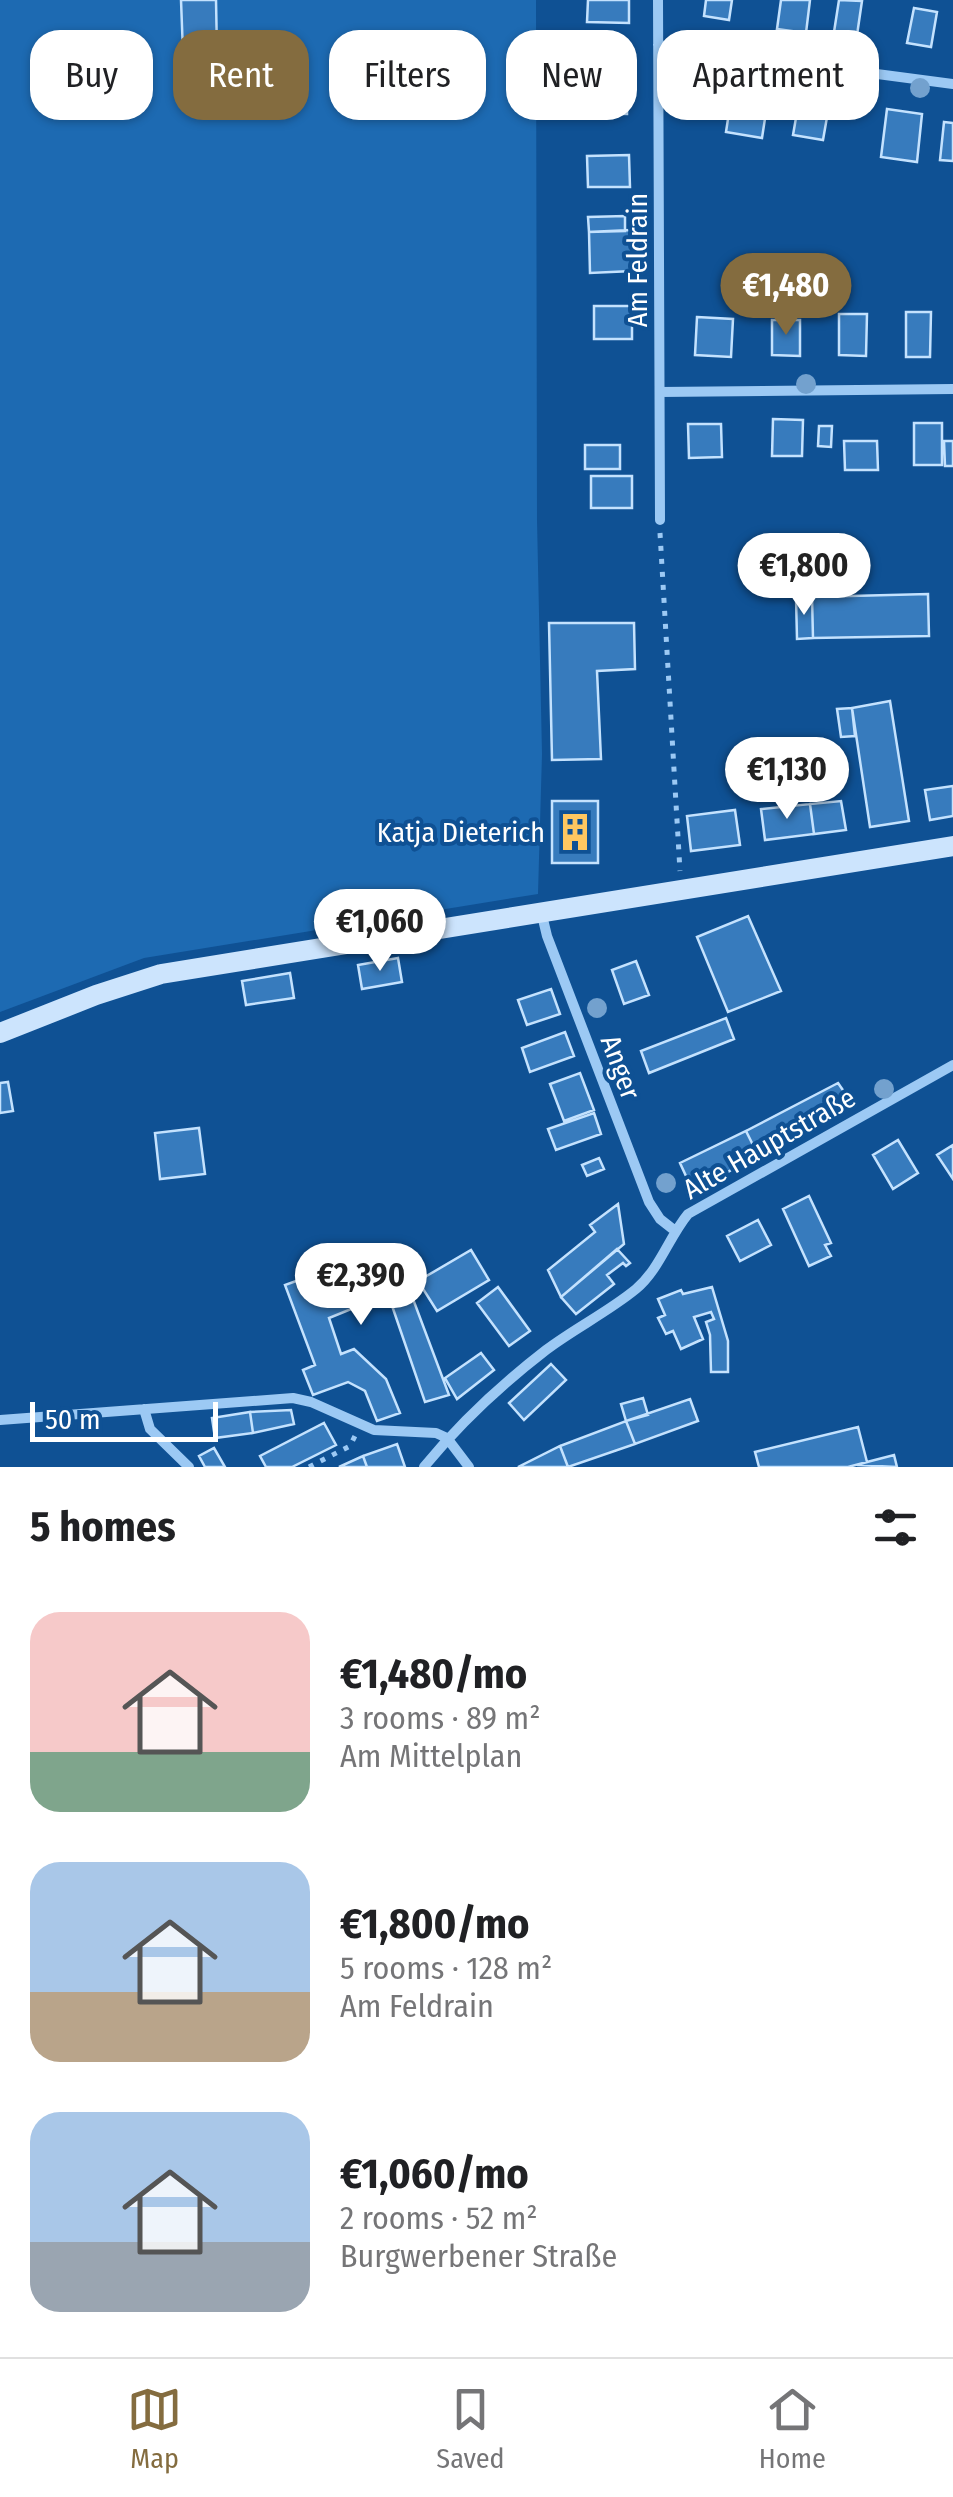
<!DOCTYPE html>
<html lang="en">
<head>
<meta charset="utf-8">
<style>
	body { margin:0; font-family:"Fira Sans Condensed",sans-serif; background:#f6f6f6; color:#202124; height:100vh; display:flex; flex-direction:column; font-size:38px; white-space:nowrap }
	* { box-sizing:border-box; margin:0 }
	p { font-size:32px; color:#757577 }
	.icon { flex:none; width:55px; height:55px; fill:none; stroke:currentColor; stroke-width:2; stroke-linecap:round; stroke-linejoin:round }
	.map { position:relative; height:1467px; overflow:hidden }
	.panel { display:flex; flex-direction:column; background:#fff; flex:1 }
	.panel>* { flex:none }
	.top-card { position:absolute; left:30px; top:30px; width:895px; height:90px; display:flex; gap:20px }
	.scale { position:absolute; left:30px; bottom:25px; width:188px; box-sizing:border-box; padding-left:10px; border:5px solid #fff; border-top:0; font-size:28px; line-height:35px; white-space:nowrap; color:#fff; -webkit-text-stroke:8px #0f5194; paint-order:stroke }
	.price { position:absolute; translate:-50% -85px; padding:0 22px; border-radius:35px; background:#fff; color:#222; font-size:32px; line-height:65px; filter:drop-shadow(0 2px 5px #0008) }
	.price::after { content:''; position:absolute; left:50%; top:60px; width:30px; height:22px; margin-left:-15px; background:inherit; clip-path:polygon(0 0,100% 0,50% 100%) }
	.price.active { background:#846c3f; color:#fff }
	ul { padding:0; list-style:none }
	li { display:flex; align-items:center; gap:30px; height:250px; padding:0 30px }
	li span { display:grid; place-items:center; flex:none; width:280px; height:200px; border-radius:30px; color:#555 }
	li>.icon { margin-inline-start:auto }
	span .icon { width:120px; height:120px; fill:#fffc; stroke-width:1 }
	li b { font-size:42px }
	h2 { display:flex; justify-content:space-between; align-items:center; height:120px; padding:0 30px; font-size:42px }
	.pill { padding:0 35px; border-radius:30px; background:#fff; box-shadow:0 2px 8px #0004; font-size:35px; line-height:90px }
	.pill.active { background:#846c3f; color:#fff }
	.tabs { display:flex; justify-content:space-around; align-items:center; height:140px; border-top:2px solid #e0e0e0; background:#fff; font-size:28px; color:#757577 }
	.tabs a { display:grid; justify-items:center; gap:5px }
	.tabs .active { color:#846c3f }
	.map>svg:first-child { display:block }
</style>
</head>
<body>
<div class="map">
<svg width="953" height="1467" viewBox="0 0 953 1467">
	<rect width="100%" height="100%" fill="#0f5194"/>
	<path fill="#1d6ab2" d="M0,0h536l1,520 5,234 -4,140 -394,64 -144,54z"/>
	<path fill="#377bbd" stroke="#c4e2fe" stroke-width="2.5" d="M181,0h35l1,52 -34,1z
		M588,0h41v23l-42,-1z
		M706,0h26l-3,20 -25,-4z
		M781,0h29l-4,33 -29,-4z
		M839,0l23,1 -5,34 -23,-3z
		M914,8l23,4 -6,35 -24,-4z
		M592,59l37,1 -1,27 -37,-1z
		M732,93l36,6 -6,39 -36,-6z
		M800,95l30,5 -7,40 -30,-5z
		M585,100l42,1v13l-42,-1z
		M887,109l35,5 -5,48 -36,-5z
		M944,122l9,1v38l-13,-1z
		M629,155l1,32h-42l-1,-31z
		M625,216v15l-36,1 -1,-15z
		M630,230l2,41 -42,2 -1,-41z
		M594,306h38v33h-38z
		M906,312h25l-1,45h-24z
		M839,314h28l-1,42 -27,-1z
		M697,317l36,2 -2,38 -36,-2z
		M772,320h28v36l-28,-1z
		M773,419l30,1 -1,36h-30z
		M914,423h28v42h-28z
		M688,424h33l1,33 -33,1z
		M819,426h13l-1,21 -13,-1z
		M844,441h33l1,29h-33z
		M944,441h9v25h-8z
		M585,445h35v24h-35z
		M591,476h41v32h-41z
		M928,594l1,42 -116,2 -1,-41z
		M796,597h16l1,41 -16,1z
		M549,623h85l1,46 -38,2 4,88 -49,1z
		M890,701l19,120 -39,6 -18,-119z
		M852,708l3,28 -14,1 -4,-28z
		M953,786v30l-23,4 -5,-30z
		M552,801h46v62h-46z
		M841,801l5,29 -32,4 -4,-30z
		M810,804l4,30 -49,6 -4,-31z
		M735,810l5,35 -49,6 -4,-35z
		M748,916l33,75 -53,21 -31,-75z
		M398,958l4,24 -40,7 -4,-24z
		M636,961l13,34 -25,9 -12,-34z
		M290,973l4,25 -48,7 -4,-24z
		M551,989l9,25 -33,11 -9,-25z
		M726,1018l8,21 -85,34 -8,-22z
		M565,1032l9,24 -44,16 -8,-24z
		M580,1073l14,37 -30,11 -14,-37z
		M8,1082l5,29 -13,2v-30z
		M838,1083l16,23 -95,51 -13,-26z
		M594,1113l7,21 -45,16 -8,-21z
		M199,1128l6,46 -45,5 -5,-46z
		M746,1131l13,26 -67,32 -12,-26z
		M898,1140l20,33 -25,16 -20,-34z
		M953,1145v34l-16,-24z
		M599,1158l5,11 -17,7 -5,-11z
		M809,1196l22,47 -6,2 6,11 -22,10 -26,-57z
		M618,1204l6,40 -63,53 -13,-27 47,-38 -5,-7z
		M758,1220l13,25 -31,16 -13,-25z
		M617,1249l13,14 -4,3 -3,-3 -16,12 7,9 -38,30 -15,-17z
		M471,1250l18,30 -52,31 -19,-30z
		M349,1251l7,16 39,-16 54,144 -24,7 -37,-108 -59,24 12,36 13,-5 32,30 14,34 -23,8 -12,-30 -17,-9 -35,13 -10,-25 12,-5 -30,-80 25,-9 -4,-8z
		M498,1287l32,44 -21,15 -32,-43z
		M712,1287l16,54v31h-17l-1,-37 -4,-13 8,-3 -3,-7 -17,5 9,22 -22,10 -8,-18 -7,3 -8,-16 7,-3 -7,-16 23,-9 2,4z
		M481,1353l13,17 -37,29 -12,-21z
		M551,1364l15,16 -42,40 -15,-17z
		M643,1398l5,17 -22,6 -5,-17z
		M690,1399l8,22 -63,23 -9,-23z
		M291,1410l3,14 -41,9 -3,-21z
		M250,1412l3,21 -38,5 -3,-20z
		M626,1421l9,23 -67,23 -8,-21z
		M324,1423l12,22 -44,22h-26l-6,-11z
		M858,1427l9,35 -19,5h-89l-4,-15z
		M397,1444l8,23h-38l-4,-11z
		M560,1446l8,21h-50z
		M214,1448l11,19h-20l-6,-11z
		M894,1455l3,12 -40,-2 10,-3z
		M363,1456l4,11h-28z"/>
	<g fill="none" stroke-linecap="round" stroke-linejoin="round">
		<path stroke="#9cc9f4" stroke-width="5" stroke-dasharray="5 8" stroke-linecap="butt" d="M660,533l20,338
			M309,1467l41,-21 5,-10"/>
		<path stroke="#9cc9f4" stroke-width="10" d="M658,0l2,520
			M658,45l295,39
			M660,392l293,-3
			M541,911l6,25 102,266 11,17 14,11
			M144,1409l6,20 39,38
			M0,1420l293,-22 18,4 63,28 62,3 11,5 22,29
			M424,1467c35,-43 78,-83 122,-117 29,-22 62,-38 90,-61 23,-19 33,-52 52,-75l265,-149"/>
		<path stroke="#cce4fd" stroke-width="20" d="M0,1033l96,-38 65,-21 792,-128"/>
	</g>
	<g fill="#73a1ce">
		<circle cx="920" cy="88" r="10"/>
		<circle cx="806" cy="384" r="10"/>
		<circle cx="597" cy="1008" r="10"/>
		<circle cx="884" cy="1089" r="10"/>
		<circle cx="666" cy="1183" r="10"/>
	</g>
	<defs>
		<g id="building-bare" transform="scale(3)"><path d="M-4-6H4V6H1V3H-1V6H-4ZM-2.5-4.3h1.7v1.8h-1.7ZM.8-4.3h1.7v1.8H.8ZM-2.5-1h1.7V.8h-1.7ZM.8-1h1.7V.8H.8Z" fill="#ffc760" stroke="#0f5194" stroke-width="2.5" paint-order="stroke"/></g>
	</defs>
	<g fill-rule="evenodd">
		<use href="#building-bare" x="575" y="832"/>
	</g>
	<g text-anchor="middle" stroke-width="8" stroke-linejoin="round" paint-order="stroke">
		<g font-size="28" fill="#fff" stroke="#0f5194">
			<text transform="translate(637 260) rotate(-90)" y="10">Am Feldrain</text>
			<text transform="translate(621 1067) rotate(70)" y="10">Anger</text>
			<text transform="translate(769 1143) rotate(-30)" y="10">Alte Hauptstraße</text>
		</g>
		<g font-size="28" fill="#fff" stroke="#0f5194" text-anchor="end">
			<text x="545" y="842">Katja Dieterich</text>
		</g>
	</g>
</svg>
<div class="scale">50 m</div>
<b class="price active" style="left:786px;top:338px">€1,480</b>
<b class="price" style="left:804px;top:618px">€1,800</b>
<b class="price" style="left:787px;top:822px">€1,130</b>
<b class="price" style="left:380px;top:974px">€1,060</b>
<b class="price" style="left:361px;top:1328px">€2,390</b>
<div class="top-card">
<a class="pill">Buy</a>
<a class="pill active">Rent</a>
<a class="pill">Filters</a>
<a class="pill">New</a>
<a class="pill">Apartment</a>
</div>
</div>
<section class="panel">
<h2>5 homes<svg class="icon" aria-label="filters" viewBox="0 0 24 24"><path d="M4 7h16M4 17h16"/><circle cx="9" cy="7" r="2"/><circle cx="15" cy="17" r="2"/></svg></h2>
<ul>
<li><span style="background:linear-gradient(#f6c9c9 70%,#7fa58c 0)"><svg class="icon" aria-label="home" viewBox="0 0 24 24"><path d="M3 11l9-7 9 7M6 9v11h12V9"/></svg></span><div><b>€1,480/mo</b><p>3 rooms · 89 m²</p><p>Am Mittelplan</p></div></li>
<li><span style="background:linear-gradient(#a9c7e8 65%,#b9a48a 0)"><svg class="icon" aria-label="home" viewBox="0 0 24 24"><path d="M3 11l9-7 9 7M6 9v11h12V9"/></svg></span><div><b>€1,800/mo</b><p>5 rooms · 128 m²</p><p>Am Feldrain</p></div></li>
<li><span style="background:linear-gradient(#a9c7e8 65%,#9aa5b1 0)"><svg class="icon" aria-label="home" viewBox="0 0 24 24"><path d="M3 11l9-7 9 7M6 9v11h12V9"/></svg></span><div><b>€1,060/mo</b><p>2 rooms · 52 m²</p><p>Burgwerbener Straße</p></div></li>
</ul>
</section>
<nav class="tabs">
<a class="active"><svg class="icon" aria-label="map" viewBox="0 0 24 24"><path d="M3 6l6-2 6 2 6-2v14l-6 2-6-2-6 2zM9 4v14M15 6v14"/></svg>Map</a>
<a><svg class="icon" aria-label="saved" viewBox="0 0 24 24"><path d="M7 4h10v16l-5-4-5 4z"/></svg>Saved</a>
<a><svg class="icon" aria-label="home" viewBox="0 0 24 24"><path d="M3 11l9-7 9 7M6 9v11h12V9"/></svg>Home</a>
</nav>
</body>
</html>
